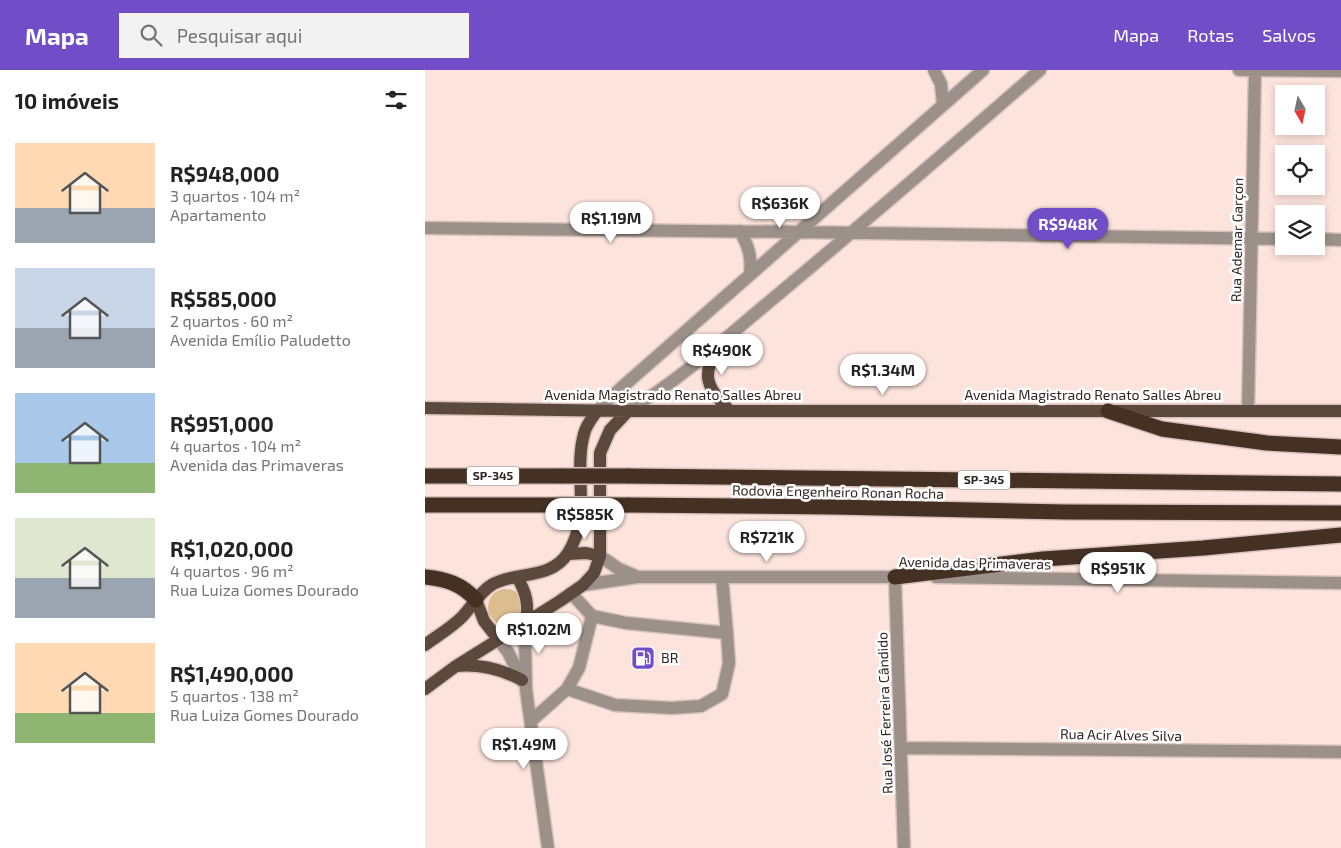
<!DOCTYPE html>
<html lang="pt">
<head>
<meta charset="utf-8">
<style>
	body { margin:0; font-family:"Exo 2",sans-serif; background:#f2f2f2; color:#222; height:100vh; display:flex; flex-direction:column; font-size:19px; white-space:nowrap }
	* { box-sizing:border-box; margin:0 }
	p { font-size:16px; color:#767676 }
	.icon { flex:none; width:28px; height:28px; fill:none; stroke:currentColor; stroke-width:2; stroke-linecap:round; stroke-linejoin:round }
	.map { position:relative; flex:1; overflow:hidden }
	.details { display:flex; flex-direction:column; background:#fff; width:425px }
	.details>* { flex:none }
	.needle { width:32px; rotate:171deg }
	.buttons { position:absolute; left:850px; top:15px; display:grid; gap:10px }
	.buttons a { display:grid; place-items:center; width:50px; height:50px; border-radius:0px; background:#fff; box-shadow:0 2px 8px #0003; font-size:25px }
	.price { position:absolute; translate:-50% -42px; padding:0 11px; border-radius:18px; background:#fff; color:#222; font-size:16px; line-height:32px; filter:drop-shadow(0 1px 2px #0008) }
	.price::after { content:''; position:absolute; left:50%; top:30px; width:15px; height:11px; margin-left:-8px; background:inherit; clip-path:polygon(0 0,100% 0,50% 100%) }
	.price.on { background:#714ec7; color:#fff }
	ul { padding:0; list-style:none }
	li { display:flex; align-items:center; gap:15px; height:125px; padding:0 15px }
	li span { display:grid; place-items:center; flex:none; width:140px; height:100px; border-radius:0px; color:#555 }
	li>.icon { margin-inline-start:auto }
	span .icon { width:60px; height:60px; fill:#fffc; stroke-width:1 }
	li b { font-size:21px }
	h2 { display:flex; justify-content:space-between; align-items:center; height:60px; padding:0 15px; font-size:21px }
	header { display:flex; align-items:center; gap:30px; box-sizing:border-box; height:70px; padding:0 25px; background:#714ec7; color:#fff }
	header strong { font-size:24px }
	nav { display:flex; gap:28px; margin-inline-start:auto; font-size:18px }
	.search { width:350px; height:45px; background:#f2f2f2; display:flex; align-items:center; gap:12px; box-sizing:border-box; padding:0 18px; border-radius:0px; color:#767676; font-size:19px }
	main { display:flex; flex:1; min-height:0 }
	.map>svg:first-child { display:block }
</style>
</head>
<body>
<header>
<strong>Mapa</strong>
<div class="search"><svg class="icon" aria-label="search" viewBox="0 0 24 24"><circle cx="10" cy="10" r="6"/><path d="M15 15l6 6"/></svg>Pesquisar aqui</div>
<nav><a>Mapa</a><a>Rotas</a><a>Salvos</a></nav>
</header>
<main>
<section class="details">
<h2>10 imóveis<svg class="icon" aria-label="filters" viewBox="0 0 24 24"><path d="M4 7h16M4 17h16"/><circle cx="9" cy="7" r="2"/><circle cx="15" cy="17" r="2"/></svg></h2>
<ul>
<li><span style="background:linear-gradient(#ffd9b3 65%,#9aa5b1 0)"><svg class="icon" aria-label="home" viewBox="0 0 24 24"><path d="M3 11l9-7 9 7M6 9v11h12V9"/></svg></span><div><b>R$948,000</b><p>3 quartos · 104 m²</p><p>Apartamento</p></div></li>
<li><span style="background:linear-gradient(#c9d6e8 60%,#9aa5b1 0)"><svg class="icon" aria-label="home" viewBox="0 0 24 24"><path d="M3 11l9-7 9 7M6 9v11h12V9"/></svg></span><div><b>R$585,000</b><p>2 quartos · 60 m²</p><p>Avenida Emílio Paludetto</p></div></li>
<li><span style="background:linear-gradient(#a9c7e8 70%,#8fb573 0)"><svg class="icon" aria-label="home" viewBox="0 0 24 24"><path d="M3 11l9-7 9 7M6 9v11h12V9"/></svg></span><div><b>R$951,000</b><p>4 quartos · 104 m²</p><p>Avenida das Primaveras</p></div></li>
<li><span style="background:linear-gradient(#dfe7d0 60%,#9aa5b1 0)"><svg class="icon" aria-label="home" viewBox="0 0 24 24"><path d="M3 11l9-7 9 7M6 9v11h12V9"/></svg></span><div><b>R$1,020,000</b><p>4 quartos · 96 m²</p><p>Rua Luiza Gomes Dourado</p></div></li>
<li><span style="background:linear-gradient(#ffd9b3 70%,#8fb573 0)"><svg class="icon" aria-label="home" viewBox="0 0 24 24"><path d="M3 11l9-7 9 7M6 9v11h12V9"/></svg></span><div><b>R$1,490,000</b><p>5 quartos · 138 m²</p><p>Rua Luiza Gomes Dourado</p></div></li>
</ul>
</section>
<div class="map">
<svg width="916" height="778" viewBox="0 0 916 778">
	<rect width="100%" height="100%" fill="#fce3dc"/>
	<path fill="#dcbd90" d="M63 537a18 18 0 1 1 36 0a18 18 0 1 1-36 0Z"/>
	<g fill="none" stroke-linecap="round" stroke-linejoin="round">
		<g stroke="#d7c1bb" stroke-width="15">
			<path id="minor" d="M509,0l7,14 2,21
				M814,0l102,1
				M0,158l372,4 487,7
				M315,161c8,14 12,26 10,42
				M891,169l25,1
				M823,340l7,-340
				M172,341l23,-22 363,-319
				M203,341c55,-33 103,-78 153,-119 87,-73 173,-147 259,-222
				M175,486l19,13 19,8
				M297,507l5,56
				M470,507l9,271
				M511,507l405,6
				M158,515l55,-8h266
				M101,551l-1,19 1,49 22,159
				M73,569l10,13 15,30
				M142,619l48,16 57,3 29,-2 21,-12 7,-31 -2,-30 -101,-10 -34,-7
				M106,651l36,-32 12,-21 13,-52 -21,-23
				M476,678l440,4"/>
		</g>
		<g stroke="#d7c1bb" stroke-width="15">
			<path id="major" d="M296,272c-19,30 -18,43 8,68
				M0,338l203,3h713
				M143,484l18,-1 14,3
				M92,507c9,15 12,27 9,44
				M51,530l8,21 14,18
				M0,575c12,-9 26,-17 37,-28 10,-10 17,-25 31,-33 24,-13 58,-4 75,-31 24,-38 5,-80 16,-119 2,-9 8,-16 13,-23
				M31,596c24,-2 45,3 66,14
				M0,619l31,-23 104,-65 23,-16 11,-12 6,-17v-103l10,-23 18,-19"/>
		</g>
		<g stroke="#d7c1bb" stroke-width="18">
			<path id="highway" d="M683,341l54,18 105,14 74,4
				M0,406h136
				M202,406l714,8
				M0,435h136
				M202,435l207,2 231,5 276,1
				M0,507c21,2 37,7 51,23
				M470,507l148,-18 160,-11 138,-13"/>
		</g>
		<use href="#minor" stroke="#9b918a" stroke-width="12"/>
		<use href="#major" stroke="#5b493d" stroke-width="12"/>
		<use href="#highway" stroke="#443123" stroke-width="15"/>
		<g stroke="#d7c1bb" stroke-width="18" stroke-linecap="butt">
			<path id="highway-bridge" d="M136,406h66
				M136,435h66"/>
		</g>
		<use href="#highway-bridge" stroke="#443123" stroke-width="15"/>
	</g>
	<defs>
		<g id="fuel-square" transform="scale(1.25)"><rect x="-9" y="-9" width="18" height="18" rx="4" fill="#714ec7" stroke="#fff"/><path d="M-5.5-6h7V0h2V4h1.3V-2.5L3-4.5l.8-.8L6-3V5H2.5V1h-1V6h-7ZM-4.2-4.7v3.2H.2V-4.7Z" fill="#fff"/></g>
	</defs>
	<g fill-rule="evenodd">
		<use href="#fuel-square" x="218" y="588"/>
	</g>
	<g text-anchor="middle" stroke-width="5" stroke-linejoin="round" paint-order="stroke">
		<g fill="#fff" stroke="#6e6664" stroke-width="1">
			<rect x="42" y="396.5" width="52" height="19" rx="4"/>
			<rect x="533" y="400.5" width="52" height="19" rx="4"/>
		</g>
		<g font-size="12" font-weight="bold" fill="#302522">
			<text x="68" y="410">SP-345</text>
			<text x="559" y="414">SP-345</text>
		</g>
		<g font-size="14" fill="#302522" stroke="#fff">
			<text transform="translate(812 170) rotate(-89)" y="5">Rua Ademar Garçon</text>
			<text x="248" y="330">Avenida Magistrado Renato Salles Abreu</text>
			<text x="668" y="330">Avenida Magistrado Renato Salles Abreu</text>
			<text transform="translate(413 422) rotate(1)" y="5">Rodovia Engenheiro Ronan Rocha</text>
			<text transform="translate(550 493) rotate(1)" y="5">Avenida das Primaveras</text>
			<text transform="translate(460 643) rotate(-92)" y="5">Rua José Ferreira Cândido</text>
			<text transform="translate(696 665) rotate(1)" y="5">Rua Acir Alves Silva</text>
		</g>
		<g font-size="14" fill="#302522" stroke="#fff" text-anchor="start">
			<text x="236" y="593">BR</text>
		</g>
	</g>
</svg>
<div class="buttons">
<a><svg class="needle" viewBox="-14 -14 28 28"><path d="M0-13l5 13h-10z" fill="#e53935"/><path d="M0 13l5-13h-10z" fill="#767676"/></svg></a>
<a><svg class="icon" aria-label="locate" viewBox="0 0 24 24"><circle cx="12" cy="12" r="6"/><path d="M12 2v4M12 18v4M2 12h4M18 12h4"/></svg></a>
<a><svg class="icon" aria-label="layers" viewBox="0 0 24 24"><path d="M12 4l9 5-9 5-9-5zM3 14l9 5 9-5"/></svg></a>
</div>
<b class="price" style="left:355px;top:159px">R$636K</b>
<b class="price" style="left:186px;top:174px">R$1.19M</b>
<b class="price on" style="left:643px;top:180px">R$948K</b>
<b class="price" style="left:297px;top:306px">R$490K</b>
<b class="price" style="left:458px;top:326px">R$1.34M</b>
<b class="price" style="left:160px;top:470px">R$585K</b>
<b class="price" style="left:342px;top:493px">R$721K</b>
<b class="price" style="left:693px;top:524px">R$951K</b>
<b class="price" style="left:114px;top:585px">R$1.02M</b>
<b class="price" style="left:99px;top:700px">R$1.49M</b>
</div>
</main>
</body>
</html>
